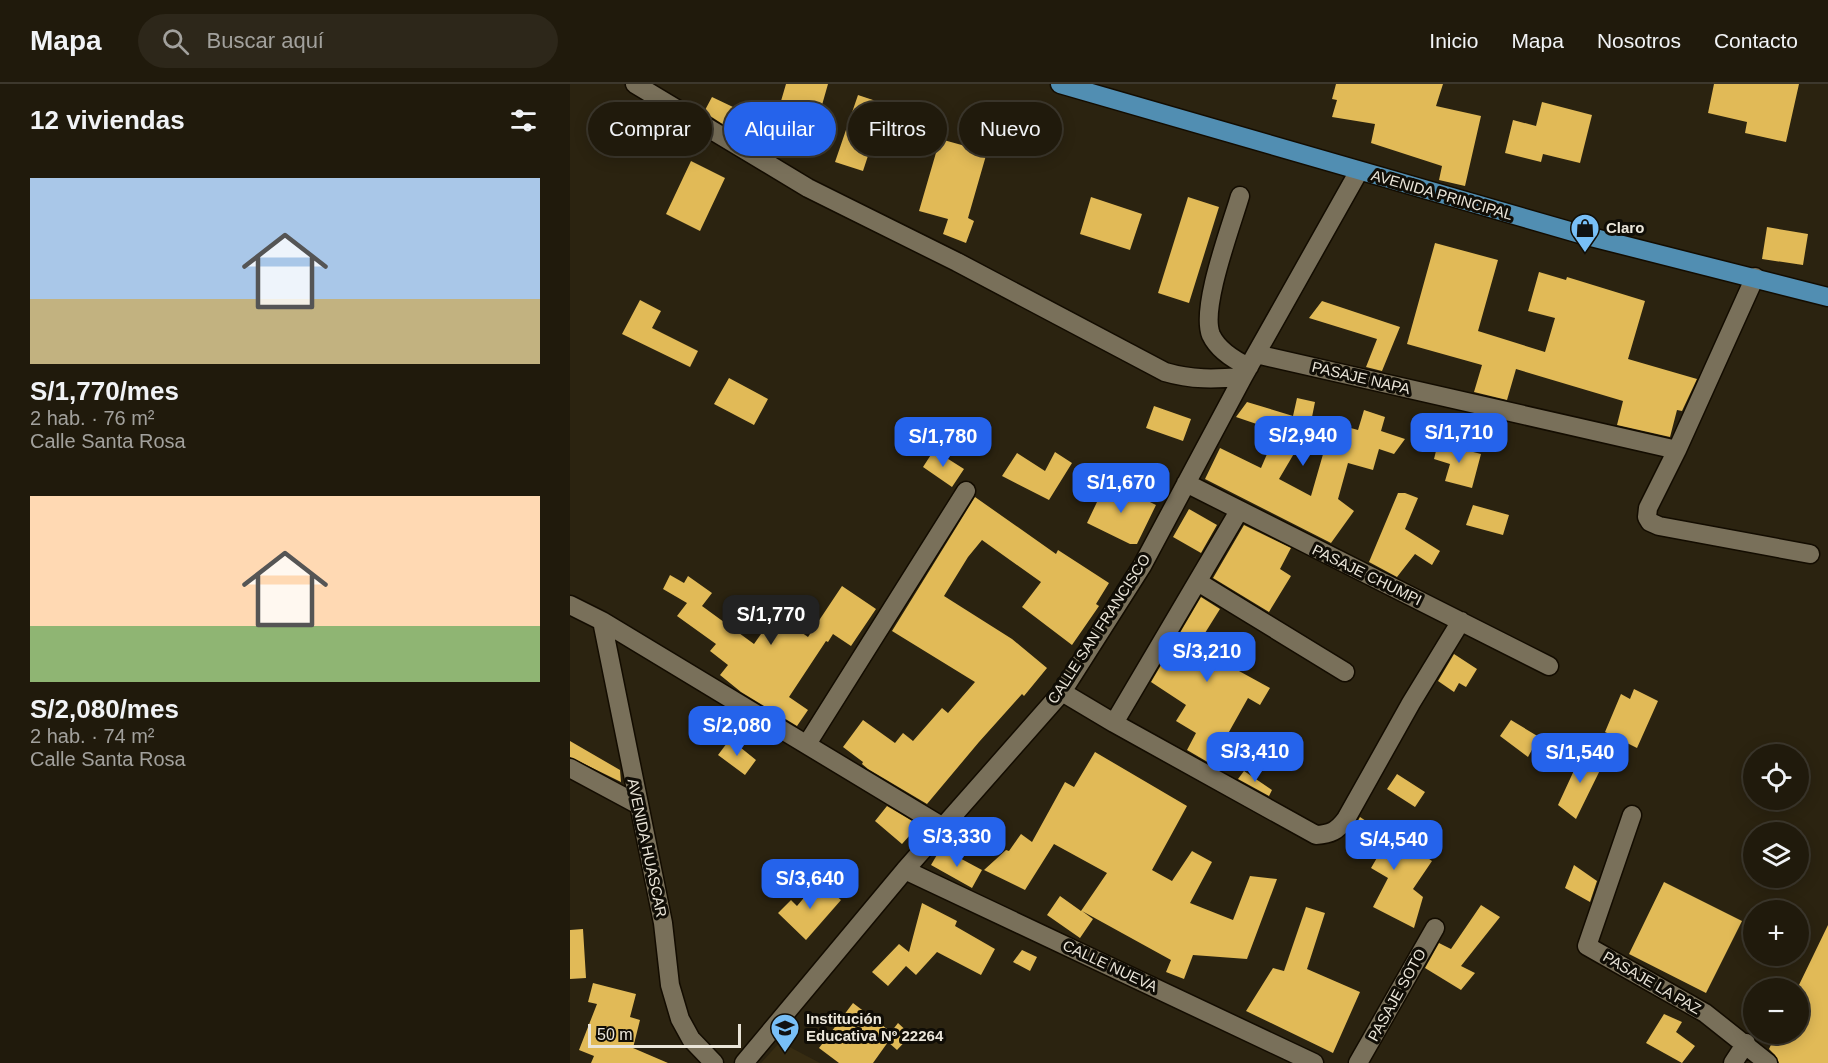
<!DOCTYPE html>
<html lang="es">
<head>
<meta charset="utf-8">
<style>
	body { margin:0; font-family:Arial,sans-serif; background:#2d271a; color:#f1f3f6; height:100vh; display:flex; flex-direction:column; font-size:22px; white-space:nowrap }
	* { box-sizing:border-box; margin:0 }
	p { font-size:20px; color:#a2a19d }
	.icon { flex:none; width:33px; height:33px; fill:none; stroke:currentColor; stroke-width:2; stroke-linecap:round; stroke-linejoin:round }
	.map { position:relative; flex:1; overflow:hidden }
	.drawer { display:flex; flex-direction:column; background:#201a0c; width:570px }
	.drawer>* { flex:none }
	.hud { position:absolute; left:18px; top:18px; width:570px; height:54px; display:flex; gap:12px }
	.fabs { position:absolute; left:1173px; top:660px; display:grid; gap:12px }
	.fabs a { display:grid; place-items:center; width:66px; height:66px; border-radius:50%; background:#201a0c; box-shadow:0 3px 15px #0003,0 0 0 2px #3d382d; font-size:30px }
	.scale { position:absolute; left:18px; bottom:15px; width:153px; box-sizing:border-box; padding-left:6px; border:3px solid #eae5d9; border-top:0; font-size:16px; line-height:21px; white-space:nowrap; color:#eae5d9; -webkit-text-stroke:4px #100d06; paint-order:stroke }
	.price { position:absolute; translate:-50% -51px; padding:0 14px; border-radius:12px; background:#2563eb; color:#fff; font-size:20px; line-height:39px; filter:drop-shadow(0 2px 3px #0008) }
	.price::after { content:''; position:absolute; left:50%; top:36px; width:18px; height:14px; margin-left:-9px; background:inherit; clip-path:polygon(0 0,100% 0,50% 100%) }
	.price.active { background:#222; color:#fff }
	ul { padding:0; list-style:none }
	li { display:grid; align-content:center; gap:12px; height:318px; padding:0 30px }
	li span { display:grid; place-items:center; height:186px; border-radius:0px; color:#555 }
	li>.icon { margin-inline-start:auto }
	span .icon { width:108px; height:108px; fill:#fffc; stroke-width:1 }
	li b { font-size:26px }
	h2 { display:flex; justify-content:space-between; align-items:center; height:72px; padding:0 30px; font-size:26px }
	.pill { padding:0 21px; border-radius:27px; background:#201a0c; box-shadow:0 3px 15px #0003,0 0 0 2px #3d382d; font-size:21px; line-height:54px }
	.pill.active { background:#2563eb; color:#fff }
	header { display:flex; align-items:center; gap:36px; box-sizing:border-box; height:84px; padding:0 30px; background:#201a0c; border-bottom:2px solid #3d382d }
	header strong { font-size:28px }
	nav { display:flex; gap:33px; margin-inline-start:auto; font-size:21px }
	.search { width:420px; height:54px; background:#2d271a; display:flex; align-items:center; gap:15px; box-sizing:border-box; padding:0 21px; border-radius:33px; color:#a2a19d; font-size:22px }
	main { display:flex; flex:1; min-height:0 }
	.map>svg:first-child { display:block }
</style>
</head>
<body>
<header>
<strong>Mapa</strong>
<div class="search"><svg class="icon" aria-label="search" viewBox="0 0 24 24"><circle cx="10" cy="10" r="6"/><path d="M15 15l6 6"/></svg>Buscar aquí</div>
<nav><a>Inicio</a><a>Mapa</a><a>Nosotros</a><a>Contacto</a></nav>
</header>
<main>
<section class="drawer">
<h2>12 viviendas<svg class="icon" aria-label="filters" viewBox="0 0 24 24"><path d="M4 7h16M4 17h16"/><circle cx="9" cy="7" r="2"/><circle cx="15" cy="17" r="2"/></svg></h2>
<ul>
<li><span style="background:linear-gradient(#a9c7e8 65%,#c2b280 0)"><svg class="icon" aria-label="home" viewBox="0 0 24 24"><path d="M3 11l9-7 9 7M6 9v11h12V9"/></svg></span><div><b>S/1,770/mes</b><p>2 hab. · 76 m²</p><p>Calle Santa Rosa</p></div></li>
<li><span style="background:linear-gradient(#ffd9b3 70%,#8fb573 0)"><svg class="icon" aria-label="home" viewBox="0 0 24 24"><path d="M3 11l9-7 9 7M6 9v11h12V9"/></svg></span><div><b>S/2,080/mes</b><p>2 hab. · 74 m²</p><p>Calle Santa Rosa</p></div></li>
</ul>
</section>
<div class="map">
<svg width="1258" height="979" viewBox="0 0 1258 979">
	<rect width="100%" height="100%" fill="#2b2310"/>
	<path fill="#372c12" d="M210,958l40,21h-59z"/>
	<path fill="#e1ba57" d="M216,0h42l-8,28 -39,-11z
		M766,0h107l-7,22 45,10 -16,70 -26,-6 3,-14 -71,-23 4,-19 -43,-7 5,-17 -5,-1z
		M1144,0h85l-13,58 -41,-9 2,-11 -39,-9z
		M288,11l27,9 -22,67 -28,-9z
		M142,13l21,10 -9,18 -20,-13z
		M972,18l50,13 -12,48 -37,-9 -2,8 -36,-9 8,-33 23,6z
		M370,55l47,13 -19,66 6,3 -8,22 -23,-9 5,-15 -29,-8z
		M121,77l34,17 -25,53 -34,-17z
		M521,113l51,17 -12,36 -50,-16z
		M618,113l31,10 -30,96 -31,-10z
		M1197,143l41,7 -5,31 -41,-6z
		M865,159l63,17 -20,71 67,21 10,-34 -27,-7 11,-39 27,8 1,-3 78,24 -17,58 69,20 -15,32 -5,-1 -7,27 -53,-12 6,-24 -107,-32 -9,31 -33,-8 8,-27 -75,-21z
		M70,216l21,11 -9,17 46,23 -8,16 -68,-33z
		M752,217l78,26 -18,44 -16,-4 11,-28 -68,-21z
		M159,294l39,21 -14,26 -40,-21z
		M727,314l18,4 -3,15 3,1 -36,61 32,17 21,-73 26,7 6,-20 21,7 -4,14 24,8 -11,15 -15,-5 -6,21 -25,-7 -10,36 16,12 -23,32 -126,-64 15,-31 41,20 16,-37 -41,-14 11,-15 46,14z
		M584,322l37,13 -8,22 -37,-13z
		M868,359l43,11 -9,34 -27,-7 5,-17 -16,-5z
		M364,366l30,19 -12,18 -29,-20z
		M485,368l17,11 -23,37 -47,-24 15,-23 28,18z
		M537,397l49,24 -19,39h-7l-43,-21z
		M828,409h7l13,5 -13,31 35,22 -8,14 -17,-11 -18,23 -28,-15z
		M405,413l81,57 2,-4 51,33 -13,21 3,2 -27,39 -50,-38 19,-25 -59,-42 -14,17 -24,39 68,43 35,29 -23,28 -2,-2 -43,48 -52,62 -59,-35 -6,-5 1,-2 -20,-15 20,-27 32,23 8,-10 10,8 29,-33 6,5 27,-31 -83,-51z
		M903,421l36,10 -6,20 -37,-10z
		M619,425l28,16 -16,28 -28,-16z
		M674,441l47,23 -11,21 11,7 -22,36 -56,-34z
		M100,491l14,8 4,-7 24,17 -10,13 52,38 21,-30 33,23 34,-51 34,23 -25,37 -18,-12 -5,8 -2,-1 -37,56 19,13 -11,16 -56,-34 -21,-17 8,-10 -18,-14 6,-7 -39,-28 10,-13 -24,-14z
		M631,513l19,12 -15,24 42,25 -8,13 31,17 -10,17 -12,-7 -37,66 -24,-14 9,-17 -20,-12 10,-16 -35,-23z
		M884,570l23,15 -11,18 -7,-4 -5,9 -16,-11z
		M1064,605l24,12 -21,47 -32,-16 16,-38 9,5z
		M941,636l28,17 -11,20 -28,-21z
		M160,655l26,21 -11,15 -27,-20z
		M0,657l50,29 1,12 -51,-25z
		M1013,667l21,11 -28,57 -18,-14z
		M525,668l92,54 -35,64 20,11 20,-30 20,11 -22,41 43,17 17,-44 27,3 -30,80 -54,-4 -9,24 -18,-7 5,-12 -89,-49 11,8 -13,19 -33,-23 13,-19 21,15 26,-38 -53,-29 -29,46 -41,-20 22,-20 3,1 12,-17 11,8 33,-60 9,5z
		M674,687l28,19 -3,6 -31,-17z
		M827,690l28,18 -10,15 -28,-18z
		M317,722l32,19 -17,19 -27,-23z
		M790,733l30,20 2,-4 40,28 -19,28 10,8 -9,31 -41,-21 15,-29 -17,-10 7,-12 -31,-15z
		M371,764l41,22 -10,18 -41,-23z
		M1004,781l23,16 -7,21 -25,-14z
		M248,797l23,19 -35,40 -28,-27 13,-13 6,6z
		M1094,798l78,39 -36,72 -77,-39z
		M352,819l35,18 -2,5 40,23 -14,26 -44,-23 -21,23 -10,-9 -18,20 -16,-14 27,-28 10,8z
		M911,821l19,12 -39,49 14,7 -14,17 -36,-22 14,-25 12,6z
		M736,823l19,6 -18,56 53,23 -27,61 -87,-42 27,-43 11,3z
		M1258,841v138h-49l-4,-8 -6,-6 7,-15h22v-47z
		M13,845l3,49 -16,1v-49z
		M452,866l15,7 -7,14 -17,-9z
		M23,899l43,11 -6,23 10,3 -7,28 35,15h-77l3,-7 -15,-6 18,-46 -9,-2z
		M283,919l38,29 7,-9 13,12 -14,15 -9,-8 -15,21h-34l-20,-15z
		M1094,930l18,8 -6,10 19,14 -13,17 -36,-20z"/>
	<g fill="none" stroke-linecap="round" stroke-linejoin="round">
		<g stroke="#130c00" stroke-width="21">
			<path id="minor" d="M65,0l173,104 149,74 208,110c27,8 50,7 78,5
				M670,112c-9,31 -40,112 -29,139 7,15 23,25 38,32
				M1185,193l-78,173 -29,58 -1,9 3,5 9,4 151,28
				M686,270l421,96
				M616,399l363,183
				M628,498l147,90
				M0,521l32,16 341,206
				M32,537l61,302 7,62 10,34 11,20 23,24
				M492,608l52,31 202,112c15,-1 21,-4 30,-16l65,-116 50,-82
				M544,639l125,-212
				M237,660l159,-253
				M0,684l67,36
				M1062,731l-45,131 118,67 63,50
				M335,786l409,193
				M174,979l161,-193 157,-178 80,-126 101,-189 116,-206
				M788,979l77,-135
				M1163,979l13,-20"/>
		</g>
		<g stroke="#130c00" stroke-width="21">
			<path id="major" d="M490,0l527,152 241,61"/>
		</g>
		<use href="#minor" stroke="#79705a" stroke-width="18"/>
		<use href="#major" stroke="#518eb2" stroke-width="18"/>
	</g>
	<defs>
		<g id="shop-pin" transform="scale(1.5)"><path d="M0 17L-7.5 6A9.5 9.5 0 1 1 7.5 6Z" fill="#78bff7" stroke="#100d06"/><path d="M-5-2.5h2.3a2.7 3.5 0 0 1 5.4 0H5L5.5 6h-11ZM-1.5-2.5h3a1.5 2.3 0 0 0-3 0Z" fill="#111"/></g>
		<g id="school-pin" transform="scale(1.5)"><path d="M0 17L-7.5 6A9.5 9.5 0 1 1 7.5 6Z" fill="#78bff7" stroke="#100d06"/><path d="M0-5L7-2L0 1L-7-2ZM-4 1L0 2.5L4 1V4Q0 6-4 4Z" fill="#111"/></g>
	</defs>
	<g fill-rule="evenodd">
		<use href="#shop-pin" x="1015" y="144"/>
		<use href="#school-pin" x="215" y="944"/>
	</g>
	<g text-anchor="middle" stroke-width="6" stroke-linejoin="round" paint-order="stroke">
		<g font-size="15" fill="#eae5d9" stroke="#100d06">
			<text transform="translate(872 111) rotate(16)" y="5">AVENIDA PRINCIPAL</text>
			<text transform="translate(791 294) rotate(13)" y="5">PASAJE NAPA</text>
			<text transform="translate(797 491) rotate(26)" y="5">PASAJE CHUMPI</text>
			<text transform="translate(529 545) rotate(-57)" y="5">CALLE SAN FRANCISCO</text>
			<text transform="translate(77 764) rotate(78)" y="5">AVENIDA HUASCAR</text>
			<text transform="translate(540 882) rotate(25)" y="5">CALLE NUEVA</text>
			<text transform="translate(1082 899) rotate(30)" y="5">PASAJE LA PAZ</text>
			<text transform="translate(827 911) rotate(-61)" y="5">PASAJE SOTO</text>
		</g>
		<g font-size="15" font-weight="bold" fill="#eae5d9" stroke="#100d06" text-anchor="start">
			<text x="1036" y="149">Claro</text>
			<text x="236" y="940">Institución<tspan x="236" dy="17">Educativa Nº 22264</tspan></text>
		</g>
	</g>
</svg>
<div class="fabs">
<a><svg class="icon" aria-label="locate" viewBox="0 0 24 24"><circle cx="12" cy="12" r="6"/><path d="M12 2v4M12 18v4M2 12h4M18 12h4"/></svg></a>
<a><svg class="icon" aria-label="layers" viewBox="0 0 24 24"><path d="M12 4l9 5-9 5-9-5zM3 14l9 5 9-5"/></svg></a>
<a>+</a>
<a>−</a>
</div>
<div class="scale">50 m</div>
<b class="price" style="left:889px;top:380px">S/1,710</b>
<b class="price" style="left:733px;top:383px">S/2,940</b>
<b class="price" style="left:373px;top:384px">S/1,780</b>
<b class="price" style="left:551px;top:430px">S/1,670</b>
<b class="price active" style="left:201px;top:562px">S/1,770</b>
<b class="price" style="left:637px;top:599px">S/3,210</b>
<b class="price" style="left:167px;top:673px">S/2,080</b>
<b class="price" style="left:685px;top:699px">S/3,410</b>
<b class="price" style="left:1010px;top:700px">S/1,540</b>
<b class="price" style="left:387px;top:784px">S/3,330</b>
<b class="price" style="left:824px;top:787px">S/4,540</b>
<b class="price" style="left:240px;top:826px">S/3,640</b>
<div class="hud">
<a class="pill">Comprar</a>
<a class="pill active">Alquilar</a>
<a class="pill">Filtros</a>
<a class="pill">Nuevo</a>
</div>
</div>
</main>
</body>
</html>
